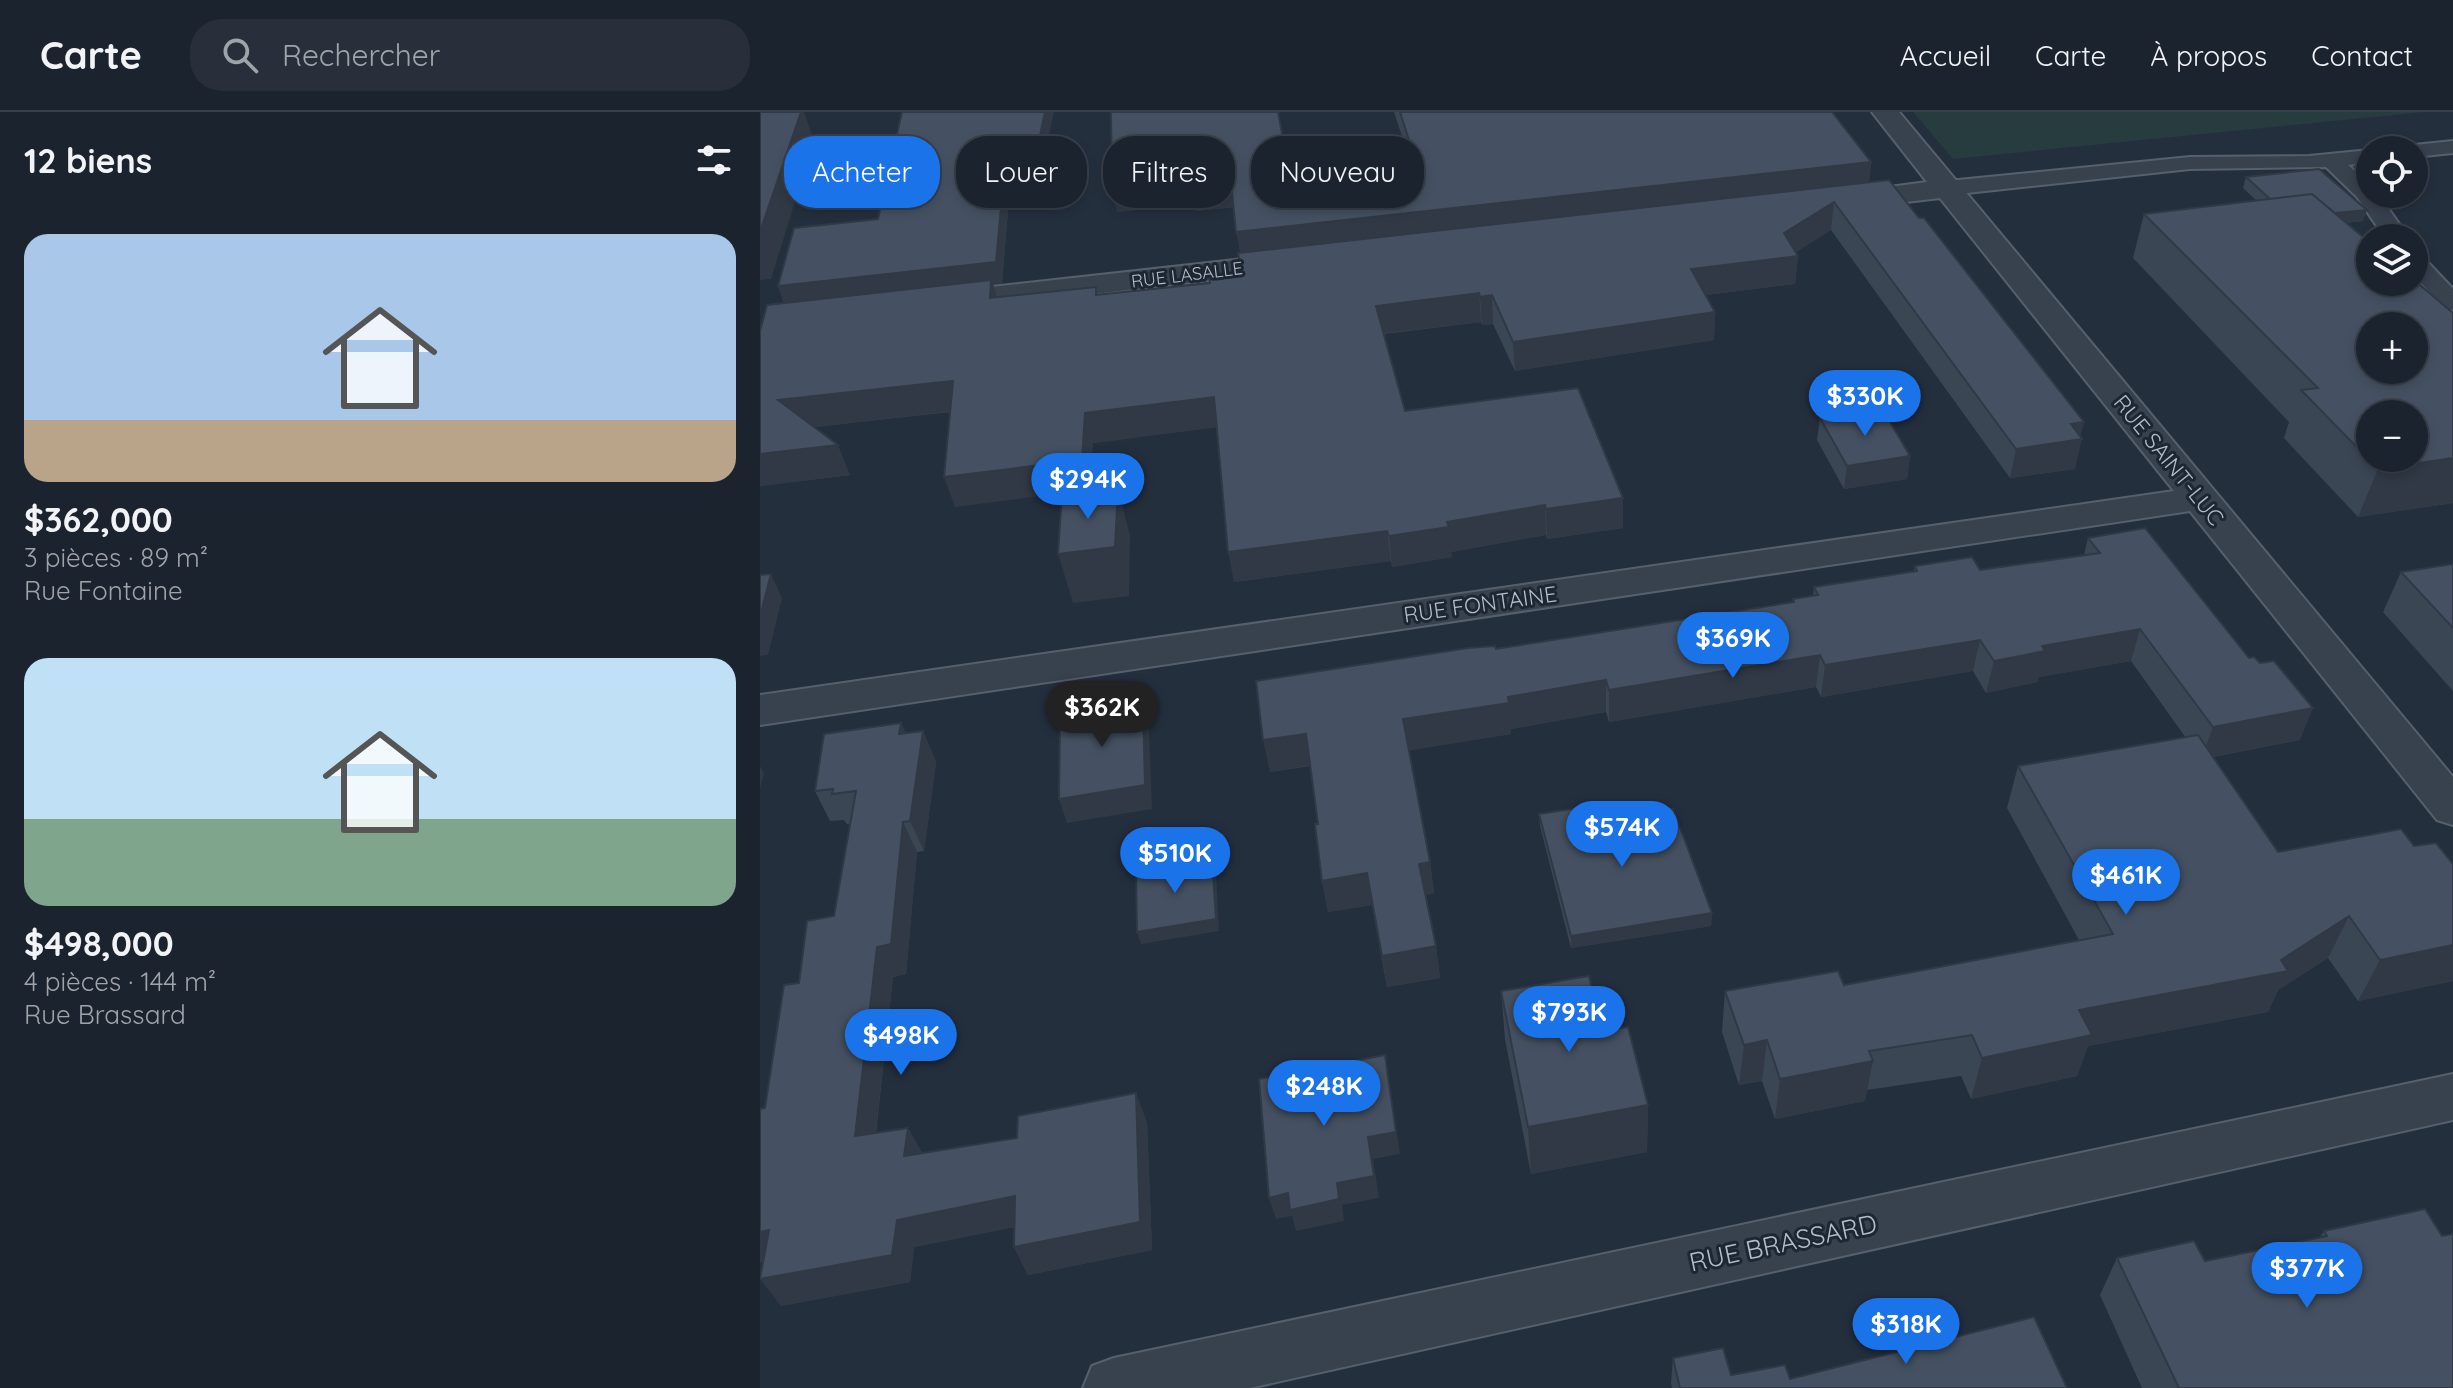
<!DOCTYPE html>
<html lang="fr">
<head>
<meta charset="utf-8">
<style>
	body { margin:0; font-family:Quicksand,sans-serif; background:#282f3a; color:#f1f3f6; height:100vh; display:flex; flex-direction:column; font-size:30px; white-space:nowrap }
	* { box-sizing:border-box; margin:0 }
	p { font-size:26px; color:#a0a4aa }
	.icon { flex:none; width:44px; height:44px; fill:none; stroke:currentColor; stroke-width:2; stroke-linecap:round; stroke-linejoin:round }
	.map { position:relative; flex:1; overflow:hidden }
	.details { display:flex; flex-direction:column; background:#1b232e; width:760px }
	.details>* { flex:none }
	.guide { position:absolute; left:24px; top:24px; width:760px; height:72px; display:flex; gap:16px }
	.controls { position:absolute; left:1596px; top:24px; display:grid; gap:16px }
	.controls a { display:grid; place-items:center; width:72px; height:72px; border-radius:50%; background:#1b232e; box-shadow:0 4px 12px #0003,0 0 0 2px #39404a; font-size:40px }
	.price { position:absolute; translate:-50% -68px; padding:0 18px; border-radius:28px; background:#1a73e8; color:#fff; font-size:26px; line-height:52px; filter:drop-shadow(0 2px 4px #0008) }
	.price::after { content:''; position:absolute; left:50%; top:48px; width:24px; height:18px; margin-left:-12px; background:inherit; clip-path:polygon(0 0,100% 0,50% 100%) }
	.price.selected { background:#222; color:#fff }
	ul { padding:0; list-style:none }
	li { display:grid; align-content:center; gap:16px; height:424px; padding:0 24px }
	li span { display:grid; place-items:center; height:248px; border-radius:24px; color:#555 }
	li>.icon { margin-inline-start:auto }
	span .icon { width:144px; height:144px; fill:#fffc; stroke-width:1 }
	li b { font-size:34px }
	h2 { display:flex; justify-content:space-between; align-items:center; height:96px; padding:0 24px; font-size:34px }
	.tag { padding:0 28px; border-radius:32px; background:#1b232e; box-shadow:0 4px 12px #0003,0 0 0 2px #39404a; font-size:28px; line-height:72px }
	.tag.selected { background:#1a73e8; color:#fff }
	header { display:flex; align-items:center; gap:48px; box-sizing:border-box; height:112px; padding:0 40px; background:#1b232e; border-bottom:2px solid #39404a }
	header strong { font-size:38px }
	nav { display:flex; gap:44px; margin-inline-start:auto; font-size:28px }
	.search { width:560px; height:72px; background:#282f3a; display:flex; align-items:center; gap:20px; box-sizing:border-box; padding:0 28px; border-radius:32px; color:#a0a4aa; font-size:30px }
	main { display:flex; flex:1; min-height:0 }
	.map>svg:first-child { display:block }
</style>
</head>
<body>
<header>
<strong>Carte</strong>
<div class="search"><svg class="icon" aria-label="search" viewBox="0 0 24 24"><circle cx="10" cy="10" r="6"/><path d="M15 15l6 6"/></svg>Rechercher</div>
<nav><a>Accueil</a><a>Carte</a><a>À propos</a><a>Contact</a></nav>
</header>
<main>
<section class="details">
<h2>12 biens<svg class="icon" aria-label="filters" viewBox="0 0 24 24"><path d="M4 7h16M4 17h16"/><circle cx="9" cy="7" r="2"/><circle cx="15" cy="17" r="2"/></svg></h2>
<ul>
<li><span style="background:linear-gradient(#a9c7e8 75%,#b9a48a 0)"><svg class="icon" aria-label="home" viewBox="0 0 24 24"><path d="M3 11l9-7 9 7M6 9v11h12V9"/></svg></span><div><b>$362,000</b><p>3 pièces · 89 m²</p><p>Rue Fontaine</p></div></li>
<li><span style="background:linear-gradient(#bfe0f5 65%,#7fa58c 0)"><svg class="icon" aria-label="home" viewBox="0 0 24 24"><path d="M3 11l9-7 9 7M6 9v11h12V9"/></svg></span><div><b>$498,000</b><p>4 pièces · 144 m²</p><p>Rue Brassard</p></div></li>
</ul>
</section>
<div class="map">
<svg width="1693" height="1276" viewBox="0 0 1693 1276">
	<rect width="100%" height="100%" fill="#242f3e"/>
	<path fill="#263c3f" d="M1153,0h511l-471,47z"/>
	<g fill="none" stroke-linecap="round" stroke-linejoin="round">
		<g stroke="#565f6c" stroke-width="4">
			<path id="service" d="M1693,29v12l-39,4v-7h-10l10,-5z
				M1610,38v12l-22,3 22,20v9h8l31,44h-24l-28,-41 -31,-30 -136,2 -242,26 -11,-7 11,-7 242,-24 119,-1z
				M1654,142l8,2 31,33v21l-9,-2 -30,-33z"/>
		</g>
		<g stroke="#565f6c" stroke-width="4">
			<path id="minor" d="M1112,0h27l554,665v48l-16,-5 -247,-309 -1430,214v-30l1414,-204 -234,-293 -101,12 -10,-3 -4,-6 4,-6 98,-13z
				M538,141l11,3 4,6 -4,6 -372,45 -11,-3 -5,-7 5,-7 11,-3z
				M1693,962v46l-1203,268h-167l9,-22 22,-8z"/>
		</g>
		<use href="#service" fill="#38414e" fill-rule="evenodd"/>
		<use href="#minor" fill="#38414e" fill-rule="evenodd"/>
	</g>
	<path fill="#3b4654" d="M142,0l142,47 -32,3 -10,121 -9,1 3,13 100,-10 2,8 112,-12 31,-11 -1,-20 -6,-45 -38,4 -1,-7 -78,8 172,-41 105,-8 -1,-8 15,-1 -14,-42h438l39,50 -2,20 211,254 -5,33 -65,9 -179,-248 -36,22 3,4 -3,28 -89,11 9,17 -1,28 -199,31 -22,-47 -11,1 -1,-3 -97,12 21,77 218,87v30l-76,11 -1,-4 -95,17 1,5 -60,10 -1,-6 -157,21 -18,-155 -123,16 -138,64 -5,-95 -136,15 36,48 -90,11 24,-183 -6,-17 100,-67z
		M1486,65l117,44 -17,2 107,90v190l-95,14 -74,-79 5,-16 -156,-164 11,-44 113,-13 -14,-13z
		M1060,306l90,38 -3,23 -63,10 -27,-49z
		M1328,426l212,202 -87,17 65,95 136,-6 39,18v117l-95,20 -30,-43 -50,32 -10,22 -180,34 -11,30 -106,23 -10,-23 -94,14 -2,11 -90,18 -13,-38 -23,4 -17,-53 3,-41 119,-6 235,-45 -72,-132 11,-42 168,-28 -55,-77 -92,16 -2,5 -51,11 -13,-22 -152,26 -5,-10 -207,35 -3,-10 -95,17v5l-102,16 21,112 4,31 -9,2 11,51 4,32 -53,9 -15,-82 -44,7 -6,-31 -4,-57 -8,-58 -40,6 226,-123 296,-47 1,-3 20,-3 1,-9 100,-16 1,-5 65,4 104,-15z
		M1693,452v127l-70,-79 18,-40z
		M141,611l5,11 17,-3 13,31 -12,89 -7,1 -11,122 -13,3 -17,156 32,-5 14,25 225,-31 5,128 -124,25 -14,-28v-20l-100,20 -4,35 -129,24 -18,-43 2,-155 34,-125 35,-67 16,-92h-3l-3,-4 -14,1 -15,-30z
		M779,702l70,6 103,93 -1,13 -140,22 -31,-122z
		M741,879l101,40 46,74 -1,47 -116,22 -26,-135z
		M1564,1119l118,5 11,152h-311l-42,-93 17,-37 88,3 115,-24z
		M913,1246l58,17 59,4 277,9h-395l-1,-5z"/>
	<path fill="#303945" d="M41,0h3l10,29 -43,138 -11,1v-48z
		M285,0h9l-10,47 -32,3 -10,121 -9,1 7,25 -10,-11 -204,9 -8,-21 229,-143z
		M1111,50l-3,24 -627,70 -5,-24z
		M431,69l40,2 4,24 -39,4 -1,-7 -78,8 -5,-24z
		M1074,90l-3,28 -44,28 11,-2 -3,28 -106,13 2,-28 93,-36z
		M1607,98l-4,11 -76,8 4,-11z
		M719,181l2,29 -102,12 -3,-28z
		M732,183l1,29 -11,1 -2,-28z
		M955,200l-1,28 -199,31 -2,-29z
		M193,269l9,29 -171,20 -13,-30z
		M454,285l5,30 -126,16 -3,47 -135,17 -11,-30 141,-64z
		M1324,310l-4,17h2l-7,30 -65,9 6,-29 55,-25z
		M78,333l12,30 -90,11v-32z
		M1150,344l-3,23 -63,10 3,-23z
		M1693,346v45l-95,14 20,-48z
		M358,376l12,48 -1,60 -56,7 -15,-49z
		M863,386v30l-76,11 -1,-30z
		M785,393l1,30 -95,17 1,5 -60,10 -3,-31 58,-14z
		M627,419l4,30 -157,21 -6,-30z
		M11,462l11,24 -14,57 -8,1v-40z
		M1380,517l-9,32 -92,16 -2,5 -51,11 8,-32 48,-15z
		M1220,528l-7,31 -152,26 4,-32z
		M1060,543l-4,32 -207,35v-32z
		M846,568v32l-95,17v5l-104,17 -4,-32 105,-22z
		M383,595l6,24 3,78 -85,14 -8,-24z
		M1553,596l-13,32 -99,19 12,-32z
		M141,611l13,30 -15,-19z
		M163,619l13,31 -12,89 -14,-30z
		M546,622l6,31 -42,7 -7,-32z
		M0,654l4,7 -4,16z
		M143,710l14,30 -11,122 -13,3 -21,188 -17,-29 22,-189z
		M452,747l4,12 3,60 -78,13 -4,-12z
		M670,750l4,31 -11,3 -4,-32z
		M607,761l5,32 -44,7 -6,-31z
		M952,801l-1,13 -140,22v-12z
		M1589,804l-21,42 -50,32 -10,22 -180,34 -11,30 -106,23 11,-41 97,-48 202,-50z
		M1693,833v36l-95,20 22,-41z
		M676,834l4,32 -53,9 -5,-31z
		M1007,928l-5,41 -23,4 5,-40z
		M625,943l15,99 -27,5 6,39 -37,7 2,16 -48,10 -4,-15 -16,3 -7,-21 68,-15 31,-46z
		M1113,949l-8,40 -90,18 5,-40z
		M376,981l11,29 5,128 -124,25 -14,-28z
		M888,993l-1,47 -116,22 -3,-47z
		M148,1016l16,28h-20z
		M255,1084l14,28 -115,23 -4,35 -129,24 -21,-27 137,-59z
		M9,1118l20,28 -29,5v-31z"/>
	<path fill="#455162" stroke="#303945" stroke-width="2" fill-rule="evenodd" d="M0,0h41l-41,120z
		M142,0h143l-6,28 -32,3 -11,119 -218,24 16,-58 84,-9z
		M351,0h167l11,59 107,-8 -3,-8 20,-2 -13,-41h432l39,50 -635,70 -5,-49 -39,4 -1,-6 -79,7z
		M1559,57l48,41 -32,3 -23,-19 -42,5 -24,-22z
		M1129,68l30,38h5l160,204 -13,2 11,15 -66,10 -182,-247 -50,31 14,23 -107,13 24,43 -202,30 -21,-47 -12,2 -1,-4 -103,13 29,105 173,-23 45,110 -77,11 -1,-4 -98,17 2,5 -60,9 -2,-5 -159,21 -14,-155 -129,16 -3,47 -138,17 9,-96 -175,19 60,45 -78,9v-123l7,-26 224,-25 -1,18 106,-11v8l114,-12 -1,-8 32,-3 -3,-19z
		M1552,82l58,49v39h44v-2l39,33v145l-75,11 -77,-79 17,-2 -174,-174zM1610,214h44v44h-44zM1610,302h44v44h-44z
		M1123,298l27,46 -63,10 -27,-48z
		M358,376l-3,59 -57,7 4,-60z
		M1385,416l104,130 5,-1 6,6 14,-2 39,47 -100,19 -73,-98 -98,17 3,5 -51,10 -14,-21 -155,25 -5,-10 -211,35 -3,-10 -98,17 1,6 -106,16 27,143 -11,2 17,82 -54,10 -15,-83 -45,8 -7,-57h3l-12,-90 -43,6 -7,-59 212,-33 27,-2 1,3 298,-47 -1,-3 25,-4 -4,-8 103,-16 -2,-5 57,-9 8,13 120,-17 -12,-15z
		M1693,452v64l-52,-56z
		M11,462l-11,42v-41z
		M375,585v12l8,-2 2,78 -86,14 1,-79 11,-2v-11z
		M141,611l-2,11 24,-3 -13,90 -7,1 -12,122 -14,3 -22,189 53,-8 -4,28 113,-18 1,-22 118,-23 4,129 -126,25 1,-51 -118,24 -5,35 -132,24 9,-49 -9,2v-123l5,-1 19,-123 15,-2 8,-62 27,-5 22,-125 -24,3 1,-5 -18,2 9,-57z
		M1438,623l80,117 123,-23 13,17 22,-3 17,21v81l-73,15 -31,-44 -68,44 7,11 -209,39 13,25 -110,23 -10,-23 -103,16 4,10 -93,18 -13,-39 -23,5 -19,-54 113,-20 6,14 269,-51 -95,-168z
		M844,692l5,16 64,-11 39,104 -141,23 -32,-122z
		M452,747l4,60 -79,13 -1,-61z
		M829,864l13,55 26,-4 20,78 -120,22 -27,-136z
		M625,943l11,77 -28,5 6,39 -37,7 2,16 -49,11 -2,-17 -19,5 -10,-119z
		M1665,1097l17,27 11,-2v154h-274l-62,-130 77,-17 11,20 122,-25 -3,-5z
		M1274,1205l33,71h-387l-7,-30 50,-10 8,27 54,-10 5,14z"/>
	<g text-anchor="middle" stroke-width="6" stroke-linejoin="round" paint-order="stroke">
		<g font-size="18" fill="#b4bcc9" stroke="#1d2633">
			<text transform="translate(427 163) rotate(-7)" y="6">RUE LASALLE</text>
		</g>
		<g font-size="22" fill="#b4bcc9" stroke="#1d2633">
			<text transform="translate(1409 348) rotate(51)" y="8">RUE SAINT-LUC</text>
			<text transform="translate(720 492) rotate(-8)" y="8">RUE FONTAINE</text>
		</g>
		<g font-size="26" fill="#b4bcc9" stroke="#1d2633">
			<text transform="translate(1023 1131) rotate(-12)" y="9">RUE BRASSARD</text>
		</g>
	</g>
</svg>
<div class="controls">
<a><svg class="icon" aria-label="locate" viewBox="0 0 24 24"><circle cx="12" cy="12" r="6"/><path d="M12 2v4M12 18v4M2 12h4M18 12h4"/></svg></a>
<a><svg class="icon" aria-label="layers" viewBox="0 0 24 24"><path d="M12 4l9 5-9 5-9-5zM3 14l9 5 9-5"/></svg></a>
<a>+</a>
<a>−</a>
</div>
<b class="price" style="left:1105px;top:326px">$330K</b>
<b class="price" style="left:328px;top:409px">$294K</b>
<b class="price" style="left:973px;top:568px">$369K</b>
<b class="price selected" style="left:342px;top:637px">$362K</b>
<b class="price" style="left:862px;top:757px">$574K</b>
<b class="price" style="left:415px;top:783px">$510K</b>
<b class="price" style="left:1366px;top:805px">$461K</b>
<b class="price" style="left:809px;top:942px">$793K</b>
<b class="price" style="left:141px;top:965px">$498K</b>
<b class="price" style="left:564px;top:1016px">$248K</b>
<b class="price" style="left:1547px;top:1198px">$377K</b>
<b class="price" style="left:1146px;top:1254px">$318K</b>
<div class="guide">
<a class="tag selected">Acheter</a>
<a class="tag">Louer</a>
<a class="tag">Filtres</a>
<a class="tag">Nouveau</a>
</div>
</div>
</main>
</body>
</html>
